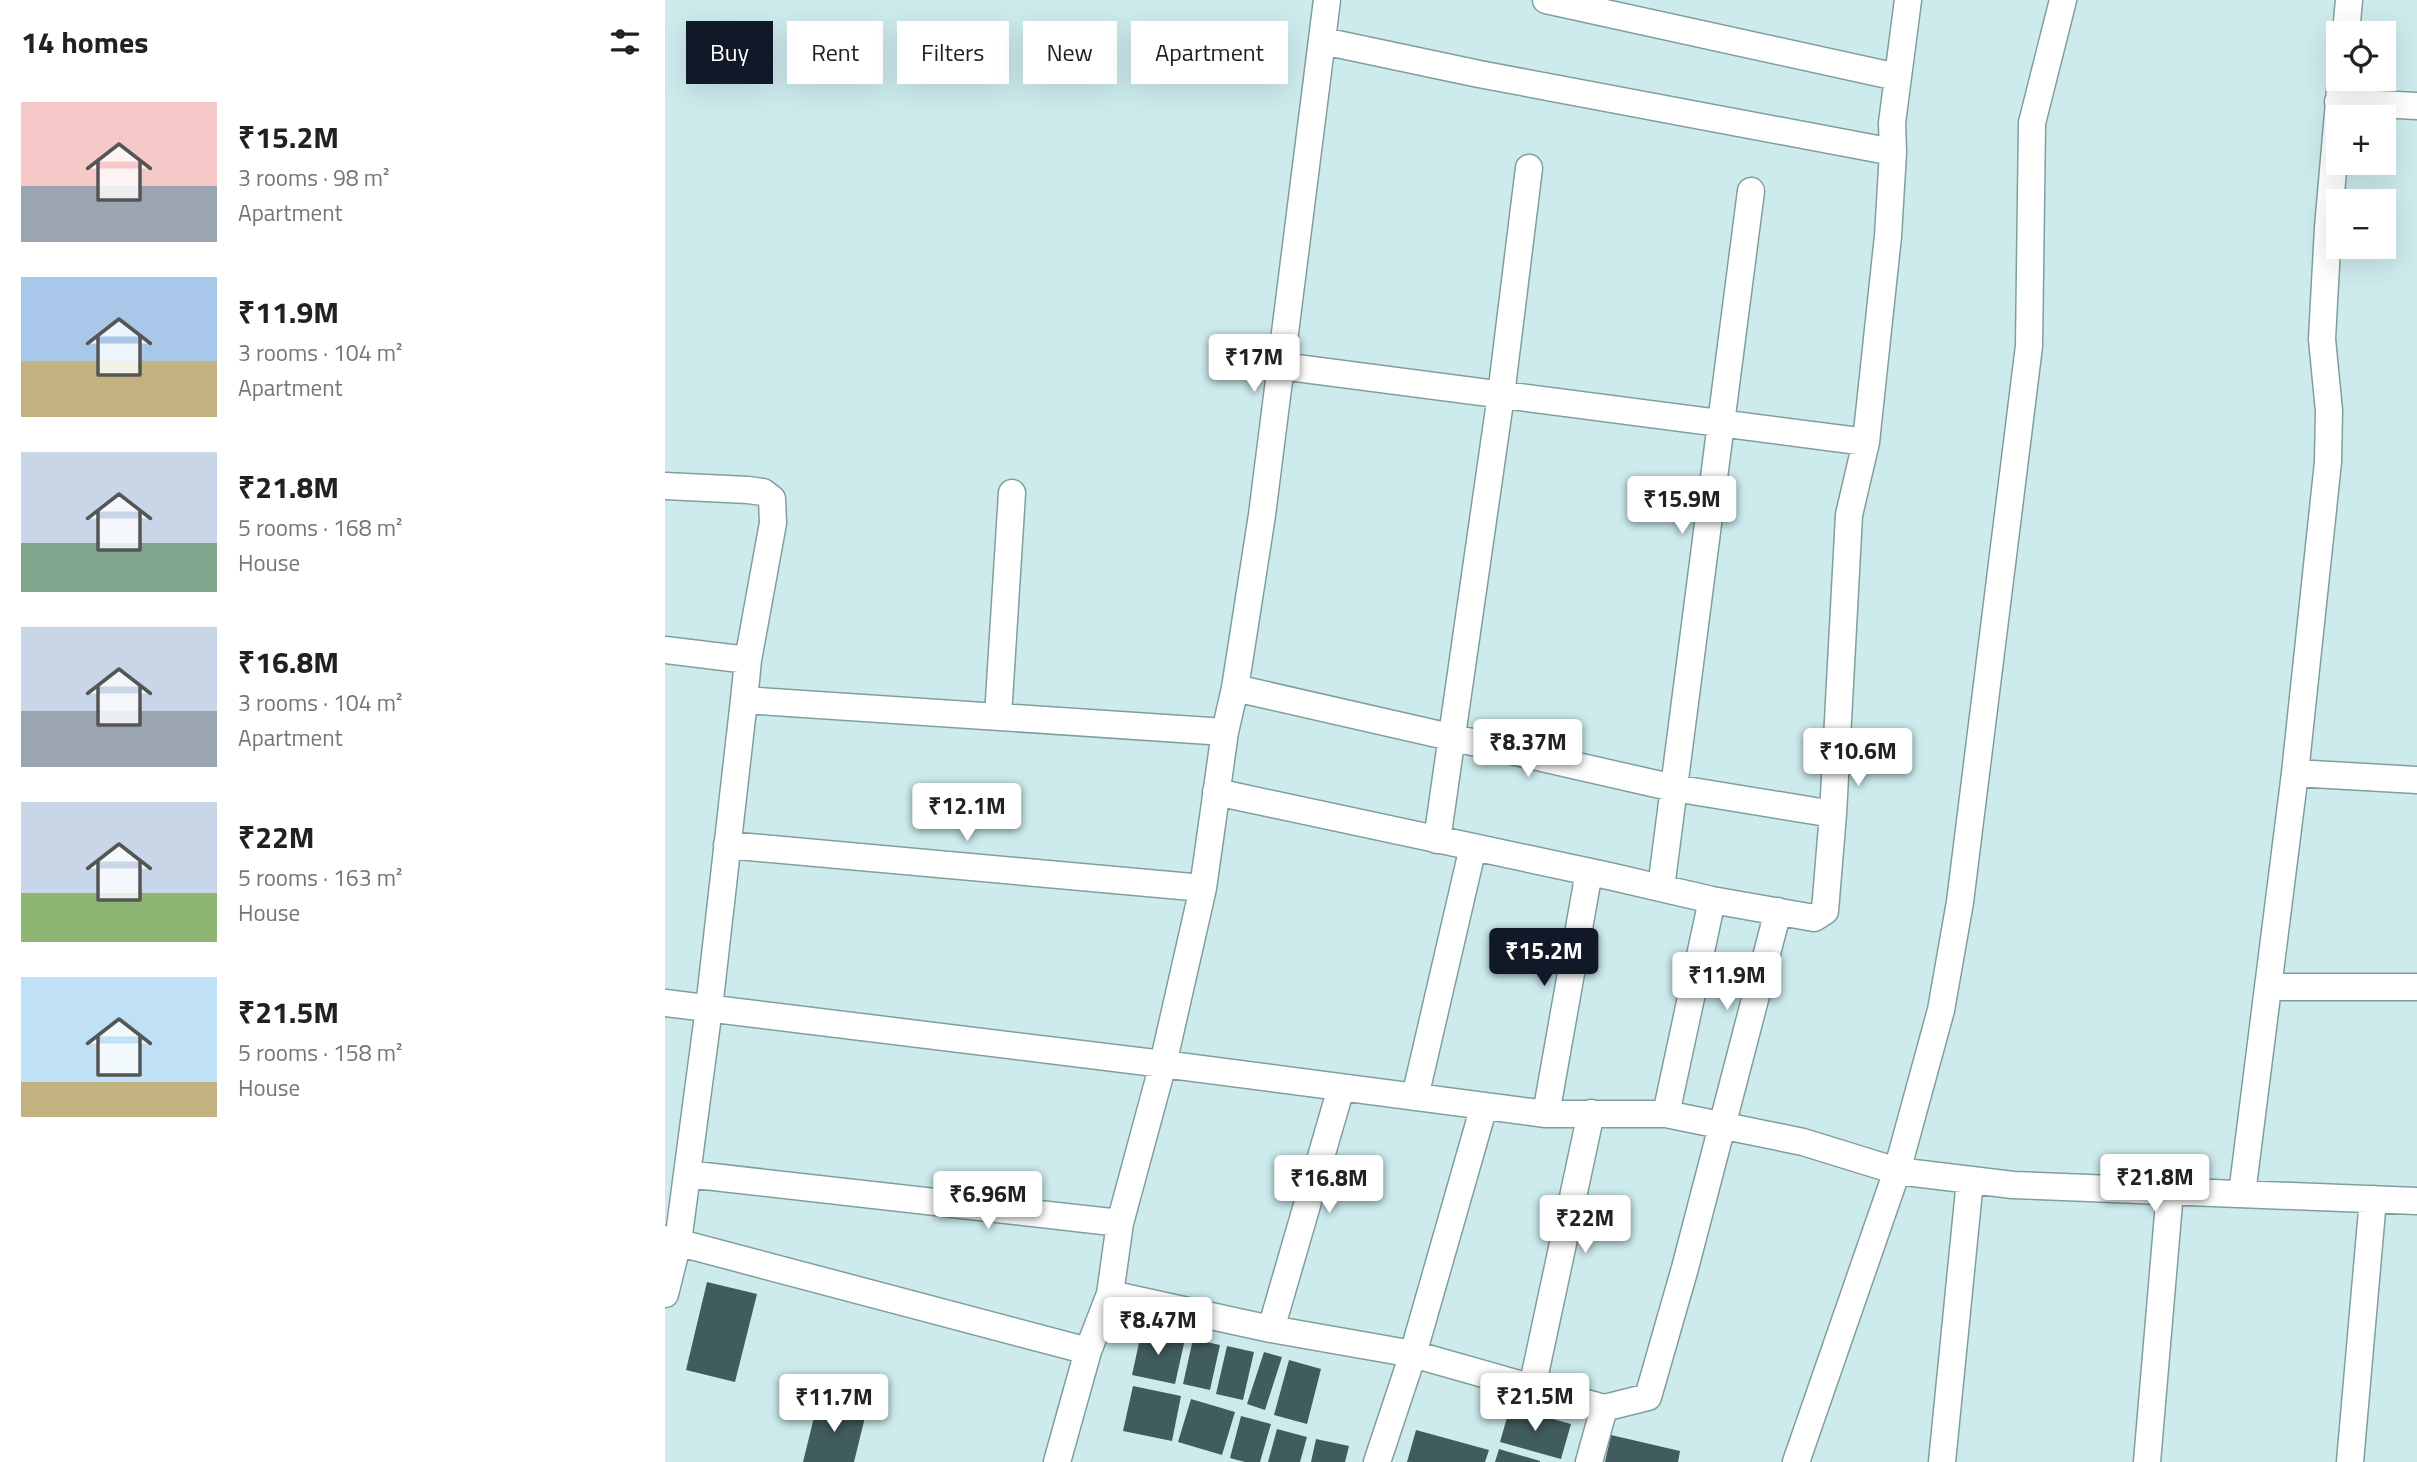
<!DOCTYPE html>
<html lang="en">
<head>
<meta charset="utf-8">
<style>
	body { margin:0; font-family:"Titillium Web",sans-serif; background:#f6f6f6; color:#202124; height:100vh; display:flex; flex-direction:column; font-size:26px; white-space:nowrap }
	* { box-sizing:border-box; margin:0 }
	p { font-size:23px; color:#757577 }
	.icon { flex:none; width:38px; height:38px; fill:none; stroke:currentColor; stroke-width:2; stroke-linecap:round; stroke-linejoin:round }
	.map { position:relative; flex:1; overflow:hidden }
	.drawer { display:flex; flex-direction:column; background:#fff; width:665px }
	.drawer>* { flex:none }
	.hud { position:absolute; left:21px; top:21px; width:665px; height:63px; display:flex; gap:14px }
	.fabs { position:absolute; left:1661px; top:21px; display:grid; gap:14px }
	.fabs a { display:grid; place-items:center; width:70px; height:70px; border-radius:0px; background:#fff; box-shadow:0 7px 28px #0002; font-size:35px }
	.price { position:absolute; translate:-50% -60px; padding:0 16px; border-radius:7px; background:#fff; color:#222; font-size:23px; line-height:46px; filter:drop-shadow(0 2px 4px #0008) }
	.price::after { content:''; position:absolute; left:50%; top:42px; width:21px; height:16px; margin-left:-10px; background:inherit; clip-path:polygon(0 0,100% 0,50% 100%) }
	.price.on { background:#111827; color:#fff }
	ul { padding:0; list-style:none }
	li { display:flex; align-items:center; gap:21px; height:175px; padding:0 21px }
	li span { display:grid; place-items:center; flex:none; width:196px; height:140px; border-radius:0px; color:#555 }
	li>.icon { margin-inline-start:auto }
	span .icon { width:84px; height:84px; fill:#fffc; stroke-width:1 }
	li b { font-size:30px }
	h2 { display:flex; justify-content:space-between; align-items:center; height:84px; padding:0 21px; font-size:30px }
	.chip { padding:0 24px; border-radius:0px; background:#fff; box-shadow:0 7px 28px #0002; font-size:24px; line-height:63px }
	.chip.on { background:#111827; color:#fff }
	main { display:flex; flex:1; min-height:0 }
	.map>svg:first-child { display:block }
</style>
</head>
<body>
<main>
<section class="drawer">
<h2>14 homes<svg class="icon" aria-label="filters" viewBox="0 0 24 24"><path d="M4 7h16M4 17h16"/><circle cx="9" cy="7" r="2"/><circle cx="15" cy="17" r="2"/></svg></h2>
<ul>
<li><span style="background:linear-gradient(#f6c9c9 60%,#9aa5b1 0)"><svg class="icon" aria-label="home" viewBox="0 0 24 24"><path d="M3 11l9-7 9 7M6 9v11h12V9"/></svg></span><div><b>₹15.2M</b><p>3 rooms · 98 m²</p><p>Apartment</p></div></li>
<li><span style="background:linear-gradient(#a9c7e8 60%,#c2b280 0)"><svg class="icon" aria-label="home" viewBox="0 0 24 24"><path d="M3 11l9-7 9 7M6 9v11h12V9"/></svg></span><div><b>₹11.9M</b><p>3 rooms · 104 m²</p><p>Apartment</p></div></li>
<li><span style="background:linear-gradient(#c9d6e8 65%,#7fa58c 0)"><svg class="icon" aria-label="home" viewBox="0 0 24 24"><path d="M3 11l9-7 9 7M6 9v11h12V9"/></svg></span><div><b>₹21.8M</b><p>5 rooms · 168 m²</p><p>House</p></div></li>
<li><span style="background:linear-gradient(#c9d6e8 60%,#9aa5b1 0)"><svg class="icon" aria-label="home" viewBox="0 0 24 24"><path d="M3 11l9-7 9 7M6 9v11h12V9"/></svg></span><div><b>₹16.8M</b><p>3 rooms · 104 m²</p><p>Apartment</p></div></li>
<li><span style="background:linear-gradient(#c9d6e8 65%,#8fb573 0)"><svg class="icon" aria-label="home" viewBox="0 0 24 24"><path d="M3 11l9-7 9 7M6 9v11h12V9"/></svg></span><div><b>₹22M</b><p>5 rooms · 163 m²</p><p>House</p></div></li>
<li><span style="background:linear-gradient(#bfe0f5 75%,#c2b280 0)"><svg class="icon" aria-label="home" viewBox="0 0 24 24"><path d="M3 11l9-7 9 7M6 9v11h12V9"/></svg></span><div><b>₹21.5M</b><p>5 rooms · 158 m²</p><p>House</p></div></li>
</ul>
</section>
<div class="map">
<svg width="1752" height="1462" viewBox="0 0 1752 1462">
	<rect width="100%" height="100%" fill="#cdebed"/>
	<path fill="#415c5d" d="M42,1282l50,12 -22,88 -49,-12z
		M477,1329l43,10 -10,45 -43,-9z
		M528,1339l27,6 -10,45 -27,-6z
		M562,1346l27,6 -11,48 -27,-6z
		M599,1352l18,5 -17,53 -18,-6z
		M624,1360l32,9 -14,55 -33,-9z
		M468,1386l48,10 -9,45 -49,-10z
		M526,1399l44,13 -13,43 -44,-13z
		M153,1401l48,12 -12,49h-51z
		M845,1407l61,17 -10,35 -61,-17z
		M576,1416l30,8 -11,38h-15l-15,-4z
		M612,1429l30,8 -7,25h-32z
		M751,1430l73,20 -4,12h-78z
		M946,1435l69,16 -2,11h-73z
		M651,1439l33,7 -4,16h-34z
		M834,1449l41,12v1h-45z"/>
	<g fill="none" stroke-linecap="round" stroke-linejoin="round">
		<g stroke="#819e9f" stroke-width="29">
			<path id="street" d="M662,0l-65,515 -27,173 -10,44 -22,156 -40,176 -43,159 -10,71 161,35 142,25 -36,108
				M881,0l351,77
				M1681,33l3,-33
				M658,41l156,33 414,78
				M1673,102l79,4
				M616,366l585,76
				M0,486l83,4 15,2 9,7 1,24 -25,137
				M0,650l83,10 -4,40
				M570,688l439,100 159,26
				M333,716l14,-223
				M1630,773l122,7
				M551,792l393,84 103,24 102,18 11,-7 8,-97 16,-299 17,-73 22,-206 5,-84 -1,-29 16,-123
				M772,840l64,-445 28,-227
				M62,845l476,43
				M996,888l90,-697
				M1604,987h148
				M0,1003l498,61 383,50h120l137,28 94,29 116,14 404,16
				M750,1097l58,-250
				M819,1106l-71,248 191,54
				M881,1114l43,-242
				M1001,1114l46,-214
				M22,1174l433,49
				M1577,1194l53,-421 33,-311 1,-51 -7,-72 6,-111 13,-149
				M0,1239l423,112 -31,111
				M0,1294l13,-52 31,-234 35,-308 481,32
				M606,1329l70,-241
				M423,1351l22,-57
				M867,1388l59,-275
				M924,1462l15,-54 44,-11 37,-129 93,-357
				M1131,1462l101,-291 44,-161 19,-108 69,-556 3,-223 31,-123
				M1277,1462l28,-282
				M1482,1462l23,-271
				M1685,1462l23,-263"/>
		</g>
		<use href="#street" stroke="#fff" stroke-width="26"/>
	</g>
</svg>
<div class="fabs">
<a><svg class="icon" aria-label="locate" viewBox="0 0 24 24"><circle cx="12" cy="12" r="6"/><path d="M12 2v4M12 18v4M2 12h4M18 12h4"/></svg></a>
<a>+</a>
<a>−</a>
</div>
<b class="price" style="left:589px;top:394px">₹17M</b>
<b class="price" style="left:1017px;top:536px">₹15.9M</b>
<b class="price" style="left:863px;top:779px">₹8.37M</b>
<b class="price" style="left:1193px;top:788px">₹10.6M</b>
<b class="price" style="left:302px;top:843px">₹12.1M</b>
<b class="price on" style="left:879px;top:988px">₹15.2M</b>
<b class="price" style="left:1062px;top:1012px">₹11.9M</b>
<b class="price" style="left:1490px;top:1214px">₹21.8M</b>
<b class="price" style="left:664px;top:1215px">₹16.8M</b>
<b class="price" style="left:323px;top:1231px">₹6.96M</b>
<b class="price" style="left:920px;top:1255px">₹22M</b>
<b class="price" style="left:493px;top:1357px">₹8.47M</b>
<b class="price" style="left:870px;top:1433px">₹21.5M</b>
<b class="price" style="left:169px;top:1434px">₹11.7M</b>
<div class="hud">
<a class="chip on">Buy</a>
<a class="chip">Rent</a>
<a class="chip">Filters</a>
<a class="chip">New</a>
<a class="chip">Apartment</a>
</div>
</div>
</main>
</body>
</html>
